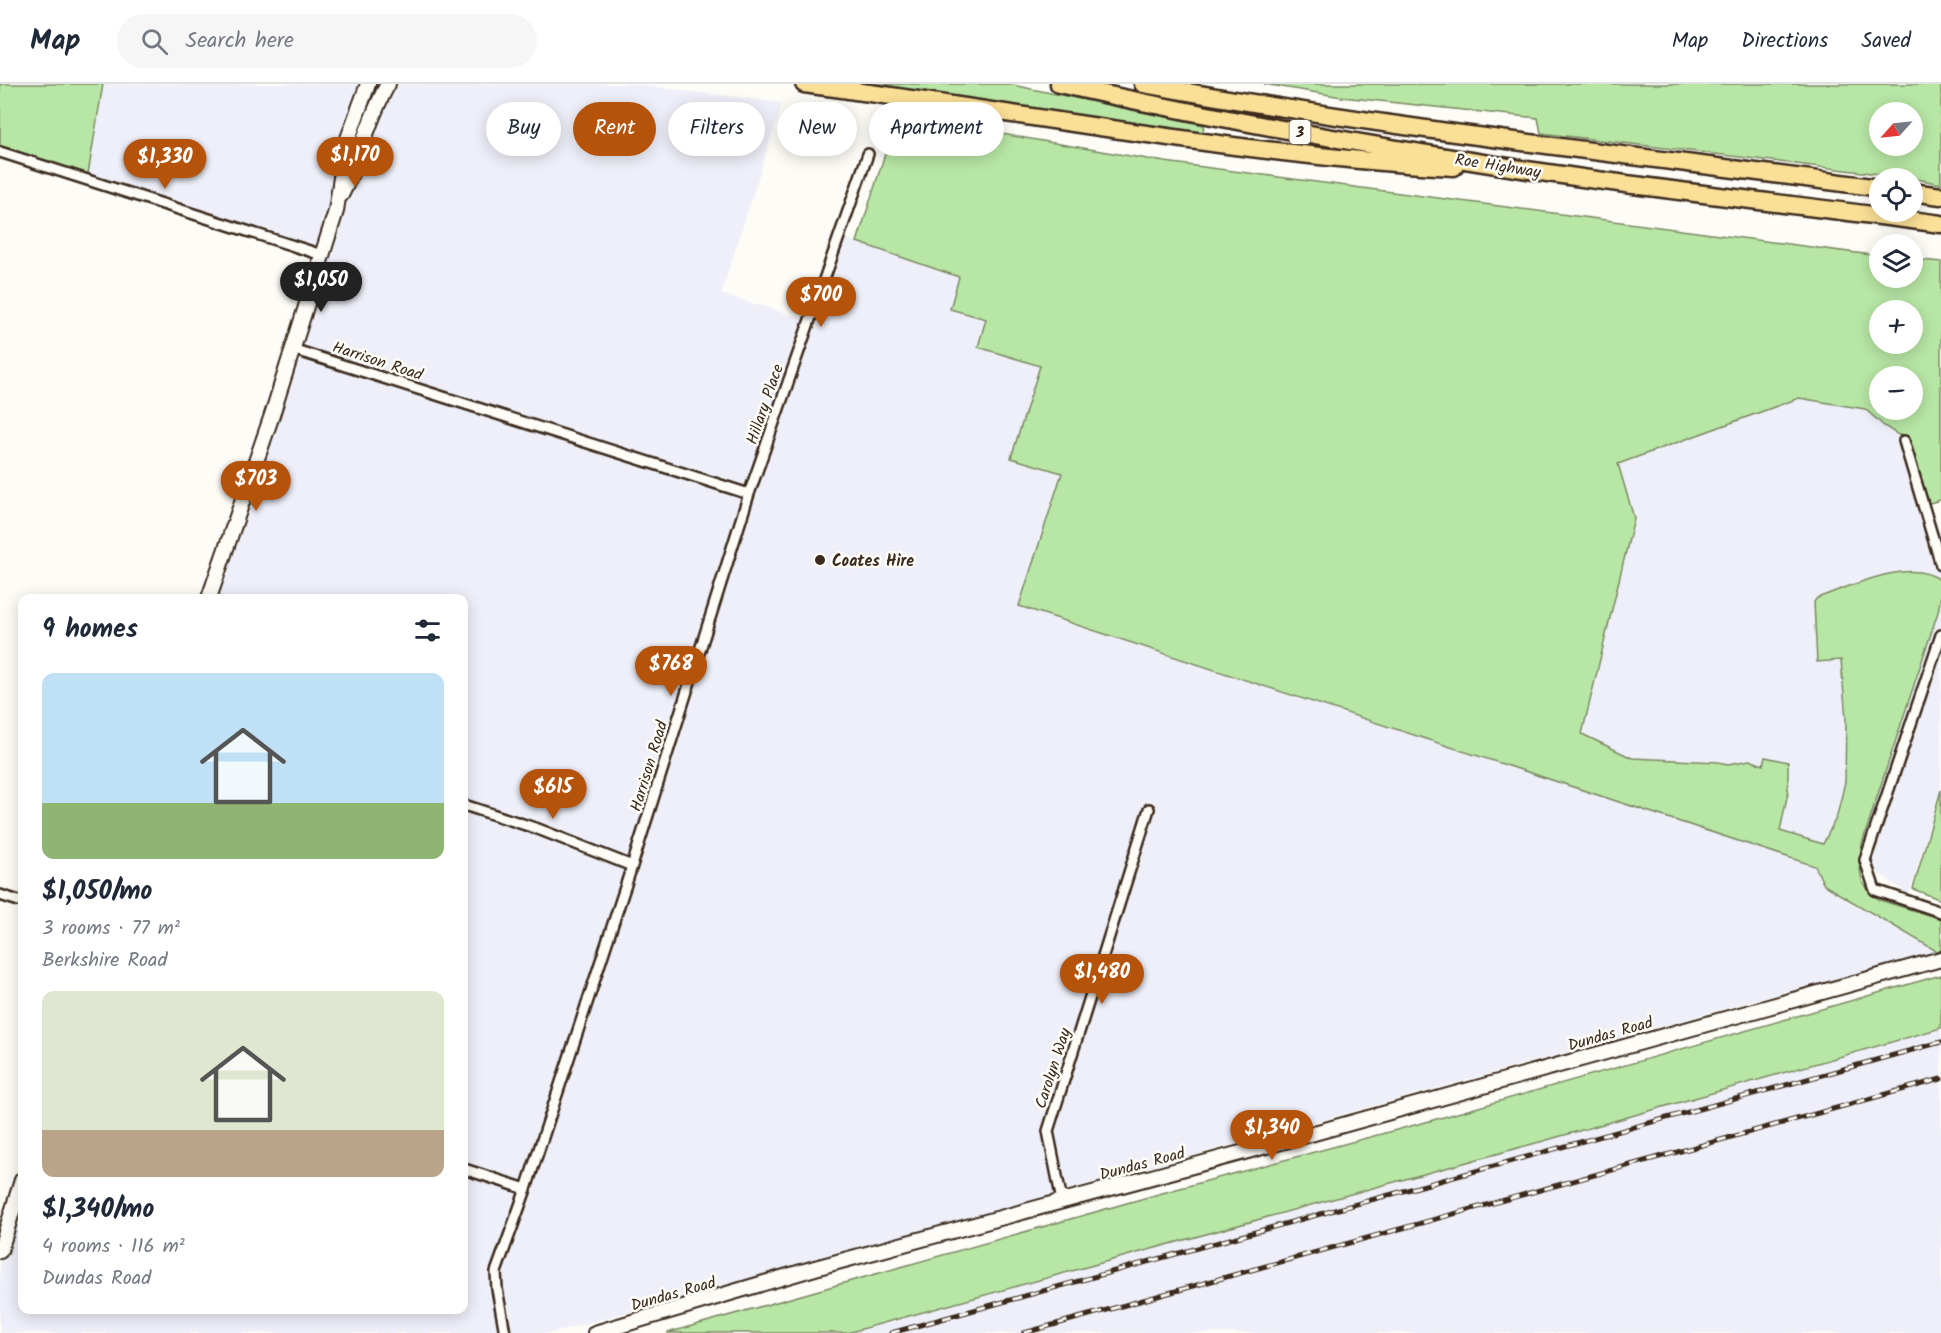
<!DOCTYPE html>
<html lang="en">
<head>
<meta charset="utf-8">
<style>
	body { margin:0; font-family:Kalam,sans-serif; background:#f6f6f7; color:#1f2937; height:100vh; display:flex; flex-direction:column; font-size:22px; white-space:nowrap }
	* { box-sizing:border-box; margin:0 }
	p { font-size:20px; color:#747a83 }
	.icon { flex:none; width:33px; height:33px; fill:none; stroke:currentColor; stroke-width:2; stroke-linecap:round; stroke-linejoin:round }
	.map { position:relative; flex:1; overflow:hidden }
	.sheet { position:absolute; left:18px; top:510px; width:450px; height:720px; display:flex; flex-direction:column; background:#fff; border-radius:12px; box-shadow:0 3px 15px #0003 }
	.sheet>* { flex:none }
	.banner { position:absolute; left:486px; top:18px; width:570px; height:54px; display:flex; gap:12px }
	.needle { width:39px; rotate:243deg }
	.tools { position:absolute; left:1869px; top:18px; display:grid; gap:12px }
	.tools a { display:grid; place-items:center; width:54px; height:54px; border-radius:50%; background:#fff; box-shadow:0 3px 15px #0003; font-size:30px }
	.price { position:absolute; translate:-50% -51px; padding:0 14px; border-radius:21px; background:#b45309; color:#fff; font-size:20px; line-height:39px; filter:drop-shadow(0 2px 3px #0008) }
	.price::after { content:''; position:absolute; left:50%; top:36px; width:18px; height:14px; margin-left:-9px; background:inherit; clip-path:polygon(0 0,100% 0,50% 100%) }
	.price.current { background:#222; color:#fff }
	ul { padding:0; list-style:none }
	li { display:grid; align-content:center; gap:12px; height:318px; padding:0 24px }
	li span { display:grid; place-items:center; height:186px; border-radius:12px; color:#555 }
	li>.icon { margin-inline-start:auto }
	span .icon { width:108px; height:108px; fill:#fffc; stroke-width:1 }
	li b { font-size:26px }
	h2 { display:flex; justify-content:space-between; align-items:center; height:72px; padding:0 24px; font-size:26px }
	.tag { padding:0 21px; border-radius:27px; background:#fff; box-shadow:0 3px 15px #0003; font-size:21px; line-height:54px }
	.tag.current { background:#b45309; color:#fff }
	header { display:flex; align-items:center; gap:36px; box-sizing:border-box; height:84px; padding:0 30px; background:#fff; border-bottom:2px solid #e0e1e3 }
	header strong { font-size:28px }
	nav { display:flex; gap:33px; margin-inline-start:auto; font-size:21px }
	.search { width:420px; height:54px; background:#f6f6f7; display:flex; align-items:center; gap:15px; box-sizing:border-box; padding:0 21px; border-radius:33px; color:#747a83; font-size:22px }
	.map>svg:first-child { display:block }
</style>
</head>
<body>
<header>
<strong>Map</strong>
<div class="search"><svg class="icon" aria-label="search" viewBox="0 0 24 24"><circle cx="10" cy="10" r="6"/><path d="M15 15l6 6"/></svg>Search here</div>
<nav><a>Map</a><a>Directions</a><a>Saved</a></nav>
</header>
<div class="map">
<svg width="1941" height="1249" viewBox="0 0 1941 1249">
	<rect width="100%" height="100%" fill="#fdfcf7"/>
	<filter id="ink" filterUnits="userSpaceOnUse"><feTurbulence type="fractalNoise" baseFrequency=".0167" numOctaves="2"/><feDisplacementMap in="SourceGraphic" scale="12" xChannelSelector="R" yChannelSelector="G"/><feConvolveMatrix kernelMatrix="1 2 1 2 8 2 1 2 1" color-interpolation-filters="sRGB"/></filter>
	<g filter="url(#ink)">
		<path fill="#eeeff8" d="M103,0h527l152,19 -61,191 88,26 30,-84 120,41 27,42 54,47 22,107 -43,134 796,259 9,19 115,41 -1,26 -179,47 -1208,334h-551v-107l22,-70v154h442v-712h-260l112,-345 -229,-73z
			M1799,314l66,11 19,17 21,13 36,95v252l-32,109 -61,-44 -68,-20 7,-39 -69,-30 -86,-4 -52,-23 54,-217 -16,-54z
			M1941,944v305h-1097l588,-160z"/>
		<path fill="#b8e7a5" stroke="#7a8862" stroke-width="1.5" fill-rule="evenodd" d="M0,0h103l-16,96 -87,-28z
			M835,0h173l196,41 -2,13z
			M1264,0h677v100l-29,-6 -371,-45 -3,-15 -196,-21zM1912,28v34h-32v-34z
			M897,32l268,46 714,94 1,22h32l1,-19 28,3v238l-12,3 -24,-64 -21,-13 -19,-17 -66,-11 -181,66 16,54 -52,216 50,24 86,4 10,2 22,-4 13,5 2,-8 23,5v30l-8,39 43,13 14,-28 8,-34 1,-63 -5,-59 -24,2 -3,-60 3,-4c32,-11 93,-41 123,-18l1,15 -3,17 -60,182 -16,50 -3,18 3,19 6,9 12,10 61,19v32l-3,1 -114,-67 -9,-19 -796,-260 43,-133 -51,-15 29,-92 -62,-19 8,-28 -36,-10 9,-32 -102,-35zM1880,226h32v34h-32zM1880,292h32v34h-32z
			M1941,706v110l-28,-11z
			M1941,891v53l-394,112 -700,193h-180l506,-143 253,-68z"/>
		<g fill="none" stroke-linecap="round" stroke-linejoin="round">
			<g stroke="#3b2a1e" stroke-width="14">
				<path id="street" d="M0,68l322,103
					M292,265l457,145 -117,372 -106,323 -30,83 1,17 8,44
					M1904,357l37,124
					M749,410l119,-340
					M1941,551l-76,225 10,30 66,22
					M464,721l74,24 94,37
					M0,811l22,7
					M464,1085l62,20
					M1062,1117l-14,-70 101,-322"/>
			</g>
			<g stroke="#3b2a1e" stroke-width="18">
				<path id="secondary" d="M341,111c19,-36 27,-76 47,-111
					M209,514l63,-183 64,-204 10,-67 22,-60
					M0,1167l22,-71
					M595,1249l220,-65 492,-133 634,-176"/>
			</g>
			<g stroke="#3b2a1e" stroke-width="21">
				<path id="highway" d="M804,0c217,28 432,71 650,83
					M1059,0c159,36 320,63 482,88 133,20 267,34 400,52
					M1143,0c244,45 491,71 737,104
					M1912,108l29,4"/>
			</g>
			<use href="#street" stroke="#fdfcf7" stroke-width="9"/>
			<use href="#secondary" stroke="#fdfcf7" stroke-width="14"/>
			<use href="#highway" stroke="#fadf96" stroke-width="16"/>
			<g stroke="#3b2a1e" stroke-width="5">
				<path id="rail" d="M891,1249l1050,-291
					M1024,1249l917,-254"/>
			</g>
			<use href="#rail" stroke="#fdfcf7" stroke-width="3" stroke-dasharray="9" stroke-linecap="butt"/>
		</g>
	</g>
	<circle fill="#3b2a1e" stroke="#fdfcf7" stroke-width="2" cx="820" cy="476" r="6"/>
	<g text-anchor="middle" stroke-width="5" stroke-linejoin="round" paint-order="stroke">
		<rect fill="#fdfcf7" stroke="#75695f" stroke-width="1.5" x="1289.5" y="36" width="21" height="24" rx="4.5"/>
		<g font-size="15" font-weight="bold" fill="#3b2a1e">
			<text x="1300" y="53">3</text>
		</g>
		<g font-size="16" fill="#3b2a1e" stroke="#fdfcf7">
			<text transform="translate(1498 81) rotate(9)" y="6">Roe Highway</text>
			<text transform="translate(378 276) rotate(18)" y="6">Harrison Road</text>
			<text transform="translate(764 320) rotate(-71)" y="6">Hillary Place</text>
			<text transform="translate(648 682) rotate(-73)" y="6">Harrison Road</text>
			<text transform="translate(1610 949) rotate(-16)" y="6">Dundas Road</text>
			<text transform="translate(1052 984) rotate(-72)" y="6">Carolyn Way</text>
			<text transform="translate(1142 1079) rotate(-15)" y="6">Dundas Road</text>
			<text transform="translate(673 1209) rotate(-16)" y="6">Dundas Road</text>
		</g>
		<g font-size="16" font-weight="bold" fill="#3b2a1e" stroke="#fdfcf7" text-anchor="start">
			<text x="832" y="482">Coates Hire</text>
		</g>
	</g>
</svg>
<div class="tools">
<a><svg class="needle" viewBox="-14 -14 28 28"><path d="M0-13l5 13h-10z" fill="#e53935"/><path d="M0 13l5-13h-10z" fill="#747a83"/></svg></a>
<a><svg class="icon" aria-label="locate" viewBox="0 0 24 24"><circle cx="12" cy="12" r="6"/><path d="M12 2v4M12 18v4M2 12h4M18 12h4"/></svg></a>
<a><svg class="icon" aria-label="layers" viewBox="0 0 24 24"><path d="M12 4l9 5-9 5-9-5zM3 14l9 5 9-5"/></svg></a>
<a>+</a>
<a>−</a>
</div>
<b class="price" style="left:355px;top:104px">$1,170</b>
<b class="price" style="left:165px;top:106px">$1,330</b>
<b class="price current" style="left:321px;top:229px">$1,050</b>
<b class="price" style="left:821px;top:244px">$700</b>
<b class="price" style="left:256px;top:428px">$703</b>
<b class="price" style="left:671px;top:613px">$768</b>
<b class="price" style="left:553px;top:736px">$615</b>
<b class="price" style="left:1102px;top:921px">$1,480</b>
<b class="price" style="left:1272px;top:1077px">$1,340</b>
<div class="banner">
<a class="tag">Buy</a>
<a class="tag current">Rent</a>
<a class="tag">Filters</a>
<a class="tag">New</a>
<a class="tag">Apartment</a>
</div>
<section class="sheet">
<h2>9 homes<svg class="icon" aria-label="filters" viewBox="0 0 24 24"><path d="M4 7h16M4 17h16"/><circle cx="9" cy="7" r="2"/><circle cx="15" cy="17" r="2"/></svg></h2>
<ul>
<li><span style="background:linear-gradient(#bfe0f5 70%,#8fb573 0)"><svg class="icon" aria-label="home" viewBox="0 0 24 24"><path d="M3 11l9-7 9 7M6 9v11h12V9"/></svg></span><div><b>$1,050/mo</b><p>3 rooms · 77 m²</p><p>Berkshire Road</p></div></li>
<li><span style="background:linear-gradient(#dfe7d0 75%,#b9a48a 0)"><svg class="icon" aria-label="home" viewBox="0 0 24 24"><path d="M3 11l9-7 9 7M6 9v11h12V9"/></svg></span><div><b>$1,340/mo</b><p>4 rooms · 116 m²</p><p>Dundas Road</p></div></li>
</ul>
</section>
</div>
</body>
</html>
